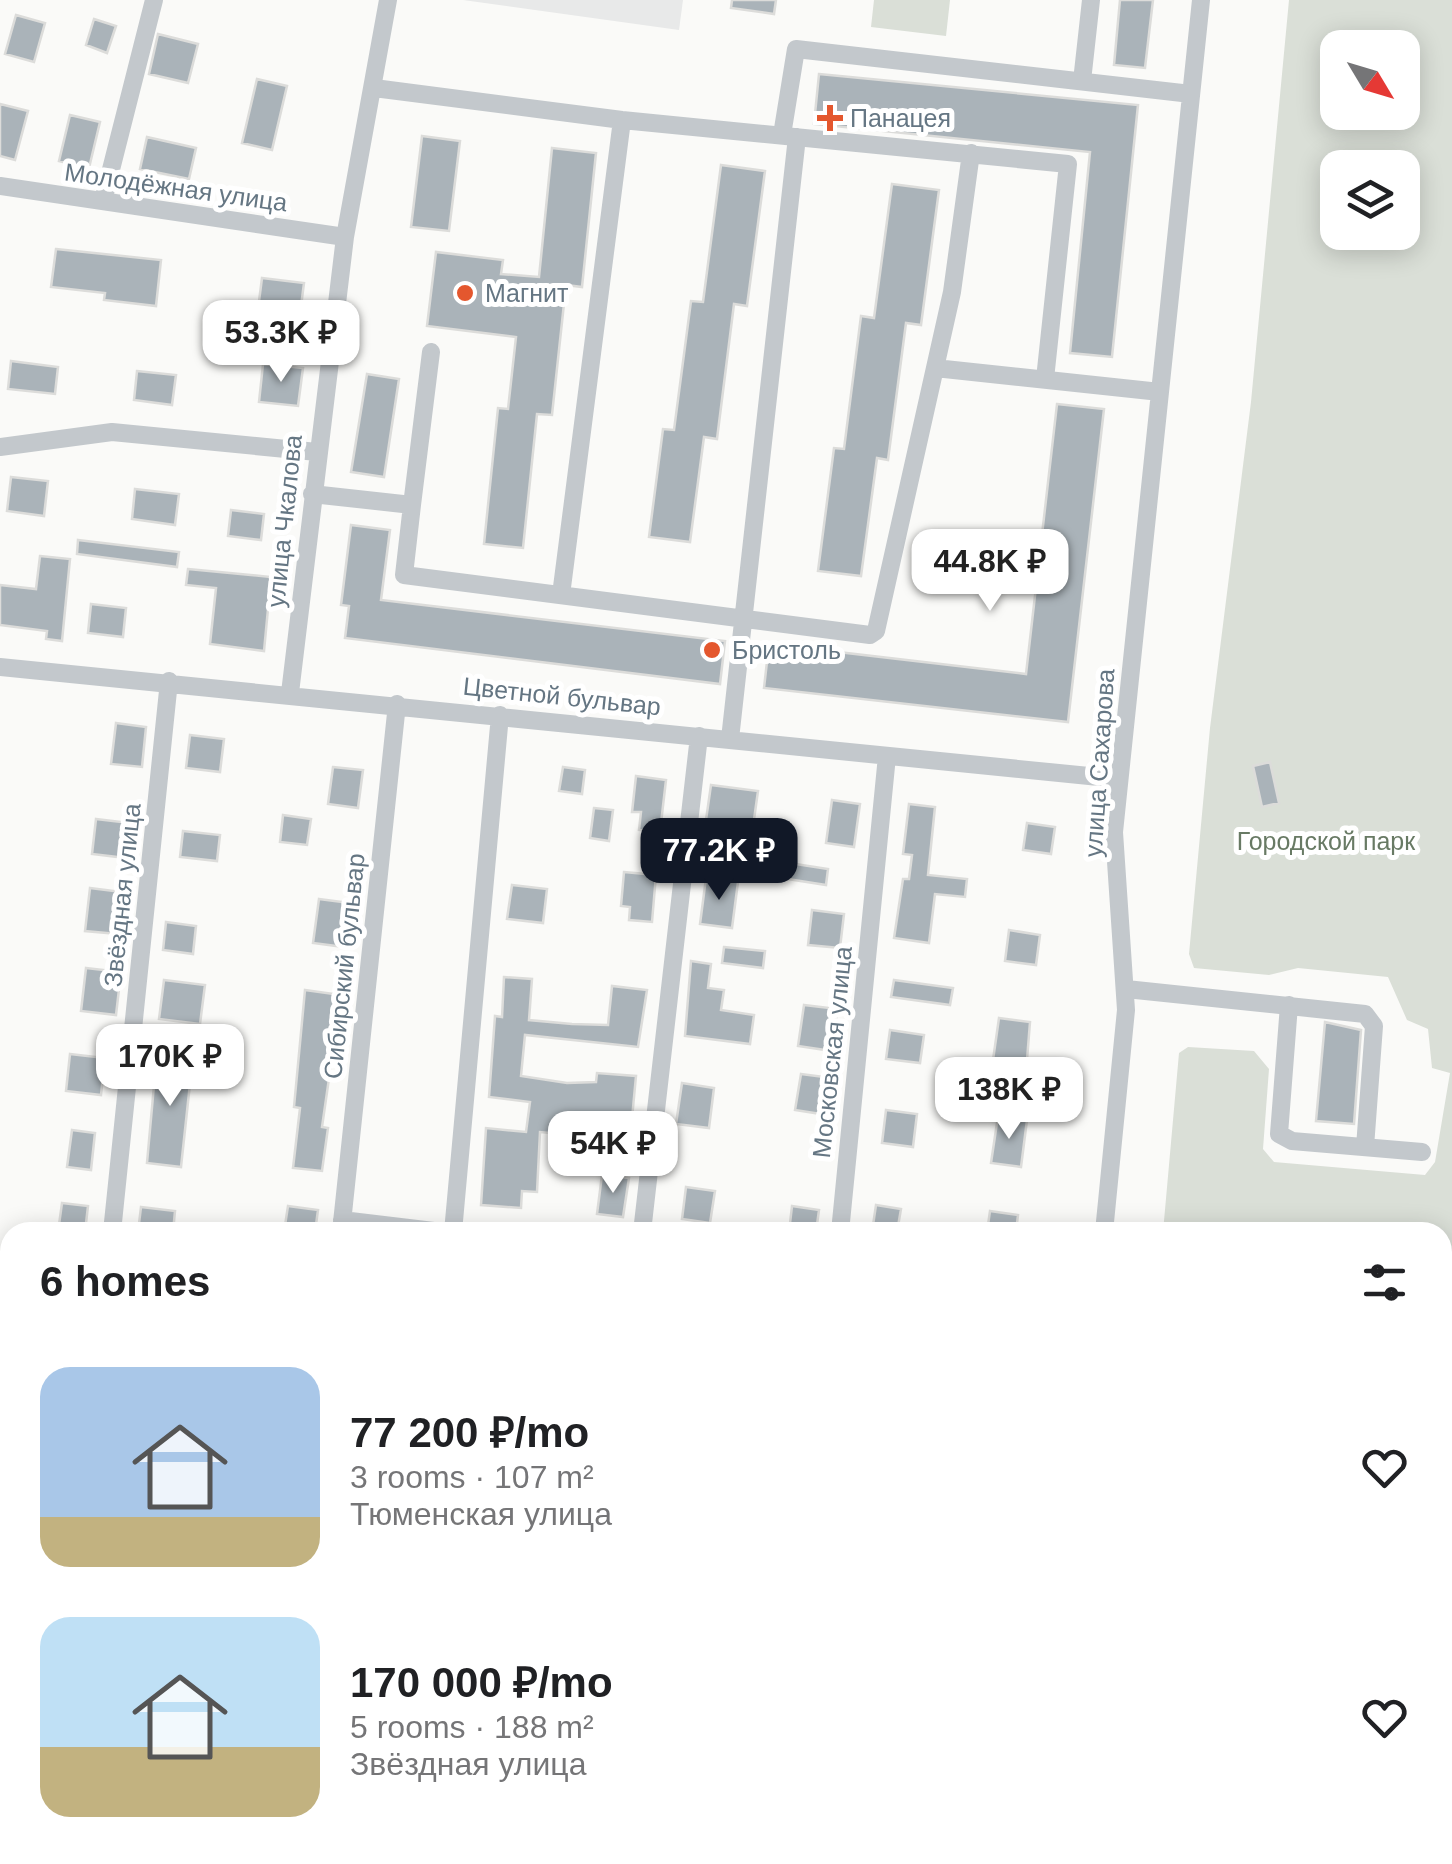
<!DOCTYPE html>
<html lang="en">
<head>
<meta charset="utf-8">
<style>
	body { margin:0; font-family:Arial,sans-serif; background:#f2f2f2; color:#202124; height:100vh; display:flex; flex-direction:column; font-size:38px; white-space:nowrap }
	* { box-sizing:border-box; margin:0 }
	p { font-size:32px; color:#757577 }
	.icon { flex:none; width:55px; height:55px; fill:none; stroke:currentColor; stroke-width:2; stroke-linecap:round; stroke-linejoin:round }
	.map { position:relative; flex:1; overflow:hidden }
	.panel { position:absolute; left:0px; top:1222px; width:1452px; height:642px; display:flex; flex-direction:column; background:#fff; border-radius:30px 30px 0 0; box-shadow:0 5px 25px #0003 }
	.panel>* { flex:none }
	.needle { width:65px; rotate:128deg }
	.fabs { position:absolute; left:1320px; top:30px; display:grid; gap:20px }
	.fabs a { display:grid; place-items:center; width:100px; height:100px; border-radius:20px; background:#fff; box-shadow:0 5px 25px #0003; font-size:50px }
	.price { position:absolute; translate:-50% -85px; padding:0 22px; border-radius:20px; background:#fff; color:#222; font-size:32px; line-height:65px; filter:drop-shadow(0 2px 5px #0008) }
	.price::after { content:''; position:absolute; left:50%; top:60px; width:30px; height:22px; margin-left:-15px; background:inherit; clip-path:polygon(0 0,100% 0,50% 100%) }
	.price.active { background:#111827; color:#fff }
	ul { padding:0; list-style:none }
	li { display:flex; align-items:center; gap:30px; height:250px; padding:0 40px }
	li span { display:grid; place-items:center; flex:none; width:280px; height:200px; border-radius:30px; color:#555 }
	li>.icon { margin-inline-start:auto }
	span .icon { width:120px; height:120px; fill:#fffc; stroke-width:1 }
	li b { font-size:42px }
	h2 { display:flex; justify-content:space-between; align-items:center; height:120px; padding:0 40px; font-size:42px }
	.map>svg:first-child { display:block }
</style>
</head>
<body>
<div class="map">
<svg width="1452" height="1864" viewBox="0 0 1452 1864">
	<rect width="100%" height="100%" fill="#fafaf8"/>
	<path fill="#e8e9e9" d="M463,0h220l-4,30z"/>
	<path fill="#dadfd7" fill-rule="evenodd" d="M874,0h76l-4,36 -75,-9z
		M1289,0h163v1562l-10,-1v-329h-279l16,-179 9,-6 66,4 15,18 -6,80 11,13 151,13 10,-13 15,-89 -18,-5 -4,-39 -21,-9 -19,-43 -90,-9 -29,7 -75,-7 -5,-14 21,-226 41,-326zM1338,48h64v64h-64zM1338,168h64v64h-64z"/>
	<path fill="#aab3b9" stroke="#dcdcda" stroke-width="2.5" d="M732,0h44l-2,14 -43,-6z
		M1120,0h33l-8,68 -31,-3z
		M16,15l29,8 -11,39 -29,-8z
		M94,19l22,7 -9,27 -21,-8z
		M158,34l40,10 -10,39 -39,-9z
		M819,74l319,31 -26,252 -42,-4 20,-201 -276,-28z
		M257,79l30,7 -15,64 -30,-7z
		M0,104l28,7 -13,49 -15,-4z
		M70,115l30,7 -11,46 -30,-7z
		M422,136l38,5 -11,90 -38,-4z
		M147,137l49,11 -7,31 -49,-10z
		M552,148l44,5 -14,134 -16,-2 -14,130 -15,-1 -14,134 -39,-4 14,-136 10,1 8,-72 -89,-11 9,-74 67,8 -2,14 38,3z
		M721,165l44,6 -18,135 -13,-2 -17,135 -13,-2 -14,105 -41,-5 14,-108 11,1 17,-129 12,1z
		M892,184l47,6 -18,135 -15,-2 -18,137 -11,-2 -16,118 -43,-5 16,-123 10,1 17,-133 13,2z
		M56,249l105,11 -5,46 -52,-6 1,-7 -54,-6z
		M262,278l42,5 -4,31 -42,-5z
		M11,361l47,6 -3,27 -47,-5z
		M263,364l40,4 -5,38 -39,-4z
		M137,371l39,4 -4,30 -38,-5z
		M367,374l32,5 -15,98 -33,-5z
		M1057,404l47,5 -36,313 -304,-34 5,-44 257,30z
		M11,477l37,4 -4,35 -37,-5z
		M135,489l44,5 -4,31 -43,-6z
		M231,510l33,4 -3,26 -33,-4z
		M351,525l39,5 -9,70 344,41 -5,43 -375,-46 4,-32 -8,-1z
		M78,540l101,12 -2,15 -100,-13z
		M40,556l30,3 -8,82 -16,-2 1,-8 -47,-6v-40l36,4z
		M188,569l83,8 -7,74 -54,-7 6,-56 -30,-3z
		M91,604l35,4 -3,29 -35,-4z
		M116,723l30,4 -4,40 -31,-3z
		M190,735l34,4 -4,33 -34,-4z
		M1270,762l9,41 -17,4 -9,-41z
		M333,767l30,3 -5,38 -30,-4z
		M563,767l22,3 -3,24 -23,-3z
		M636,776l30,4 -6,52 -21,-2 2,-18h-9z
		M711,785l47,6 -7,50 -47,-7z
		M832,800l28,4 -6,43 -28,-4z
		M909,804l26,3 -7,68 39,4 -2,18 -30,-3 -6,49 -35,-5 9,-59h6l3,-24 -9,-1z
		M594,808l19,2 -4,31 -19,-3z
		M283,815l28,4 -4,26 -27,-3z
		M96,819l34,4 -4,35 -34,-4z
		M1027,823l28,4 -4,27 -28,-4z
		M183,831l37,4 -3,26 -37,-4z
		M744,856l84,13 -2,16 -84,-13z
		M624,872l32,3 -4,47 -23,-2 1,-13 -9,-1z
		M706,878l32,4 -6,46 -32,-4z
		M512,885l35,4 -4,34 -36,-4z
		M90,888l32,4 -5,42 -32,-3z
		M319,899l31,4 -6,44 -31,-4z
		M812,910l32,4 -4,34 -32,-3z
		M166,922l30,4 -3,28 -30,-4z
		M1009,930l31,5 -4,30 -31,-4z
		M724,947l41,4 -2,17 -41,-5z
		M691,961l20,3 -3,24 16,2 -3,20 33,5 -4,29 -65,-8z
		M86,968l35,4 -5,43 -35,-4z
		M504,977l28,2 -3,41 43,4 36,1 4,-39 35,4 -9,57 -113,-12 -4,41 46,7 29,-1 1,-9 39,3 -6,64 -90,-8 -3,60 -15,-1 -1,17 -40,-3 5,-77 40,4 4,-30 -41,-5 6,-81 7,1z
		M164,980l41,5 -5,39 -41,-5z
		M894,980l59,8 -3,17 -59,-8z
		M305,990l36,5 -19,132 6,1 -6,43 -29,-3 7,-60 -6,-1z
		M804,1005l34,4 -6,42 -34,-5z
		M999,1018l31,4 -5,63 -35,-4z
		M1325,1022l36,8 -7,94 -38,-3z
		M890,1030l34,5 -4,28 -34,-4z
		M157,1052l36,4 -12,111 -34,-4z
		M70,1054l35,4 -4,37 -35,-4z
		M801,1074l31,4 -5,37 -32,-5z
		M963,1081l23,3 -4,34 -22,-2z
		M682,1083l32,5 -5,40 -33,-4z
		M886,1110l31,4 -4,33 -31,-4z
		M998,1116l29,4 -6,47 -30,-4z
		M72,1130l23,3 -4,37 -24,-3z
		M602,1175l27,3 -6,39 -26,-3z
		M686,1187l29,4 -5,32 -28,-4z
		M62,1203l26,3 -3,26h-27z
		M876,1205l25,4 -4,23h-25z
		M288,1206l30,4 -3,22h-31z
		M792,1206l27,4 -3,22h-27z
		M141,1207l34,4 -2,21h-35z
		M990,1211l28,4 -2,17h-29z"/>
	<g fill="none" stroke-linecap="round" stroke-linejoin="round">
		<path stroke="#c3c8cc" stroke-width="18" d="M1082,81l9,-81
			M374,88l248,32 446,44 -23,215
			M782,135l14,-86 395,45
			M0,186l345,51
			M103,201l51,-201
			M935,368l225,24
			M0,447l112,-15 205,20
			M312,494l100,11 -8,70 466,60 6,-4 76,-339 19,-139
			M412,505l19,-153
			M561,595l61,-475
			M0,667l1119,112
			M290,693l55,-456 43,-237
			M730,739l67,-602
			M1126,989l239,25 9,12 -9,121
			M1289,1005l-10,129 13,7 130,11
			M342,1220l100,12
			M112,1232l57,-551
			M341,1232l56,-528
			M453,1232l47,-517
			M642,1232l57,-496
			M840,1232l47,-476
			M1104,1232l22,-222 -12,-178 87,-832
			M1442,1791l10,1
			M42,1864l1,-9
			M277,1864v-9
			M578,1864l1,-9
			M775,1864l1,-9
			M1077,1864l1,-9
			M1328,1864v-9"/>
	</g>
	<g fill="#e4572e" stroke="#fff" stroke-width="4">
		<path d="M825 103h10v10h10v10h-10v10h-10v-10h-10v-10h10z"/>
		<circle cx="465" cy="293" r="10"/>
		<circle cx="712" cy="650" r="10"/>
	</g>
	<g text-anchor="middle" stroke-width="10" stroke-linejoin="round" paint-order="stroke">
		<g font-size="25" fill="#657683" stroke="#fff" text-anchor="start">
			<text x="850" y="127">Панацея</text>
			<text x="485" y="302">Магнит</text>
			<text x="732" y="659">Бристоль</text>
		</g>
		<g font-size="25" fill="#657683" stroke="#fff">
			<text transform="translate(176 187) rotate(8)" y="9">Молодёжная улица</text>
			<text transform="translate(284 521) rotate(-84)" y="9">улица Чкалова</text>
			<text transform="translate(562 696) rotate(6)" y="9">Цветной бульвар</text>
			<text transform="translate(1099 763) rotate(-86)" y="9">улица Сахарова</text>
			<text transform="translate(122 895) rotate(-84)" y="9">Звёздная улица</text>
			<text transform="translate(344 966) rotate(-84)" y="9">Сибирский бульвар</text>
			<text transform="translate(832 1052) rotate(-84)" y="9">Московская улица</text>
		</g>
		<g font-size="25" fill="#687a64" stroke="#fff">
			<text x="1326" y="850">Городской парк</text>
		</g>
	</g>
</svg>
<div class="fabs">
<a><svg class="needle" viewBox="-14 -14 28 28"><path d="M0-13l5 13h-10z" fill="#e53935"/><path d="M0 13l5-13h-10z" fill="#757577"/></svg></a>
<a><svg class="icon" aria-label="layers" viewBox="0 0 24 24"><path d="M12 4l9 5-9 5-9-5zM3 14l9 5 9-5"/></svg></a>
</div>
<b class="price" style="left:281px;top:385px">53.3K ₽</b>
<b class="price" style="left:990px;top:614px">44.8K ₽</b>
<b class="price active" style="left:719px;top:903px">77.2K ₽</b>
<b class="price" style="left:170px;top:1109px">170K ₽</b>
<b class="price" style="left:1009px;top:1142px">138K ₽</b>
<b class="price" style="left:613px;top:1196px">54K ₽</b>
<section class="panel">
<h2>6 homes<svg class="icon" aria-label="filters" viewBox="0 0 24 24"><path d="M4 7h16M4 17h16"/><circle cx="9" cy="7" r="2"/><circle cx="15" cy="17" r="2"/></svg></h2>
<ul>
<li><span style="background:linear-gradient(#a9c7e8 75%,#c2b280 0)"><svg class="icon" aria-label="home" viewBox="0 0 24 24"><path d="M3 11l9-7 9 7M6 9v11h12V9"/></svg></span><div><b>77 200 ₽/mo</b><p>3 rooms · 107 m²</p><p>Тюменская улица</p></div><svg class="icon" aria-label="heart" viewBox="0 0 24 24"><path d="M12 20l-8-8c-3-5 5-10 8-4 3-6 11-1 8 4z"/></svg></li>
<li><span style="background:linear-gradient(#bfe0f5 65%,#c2b280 0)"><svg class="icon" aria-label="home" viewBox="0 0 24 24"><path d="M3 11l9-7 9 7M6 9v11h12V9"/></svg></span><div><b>170 000 ₽/mo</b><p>5 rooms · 188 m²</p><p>Звёздная улица</p></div><svg class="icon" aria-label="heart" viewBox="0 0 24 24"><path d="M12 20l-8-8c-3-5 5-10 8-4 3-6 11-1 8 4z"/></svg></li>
</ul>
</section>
</div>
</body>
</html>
